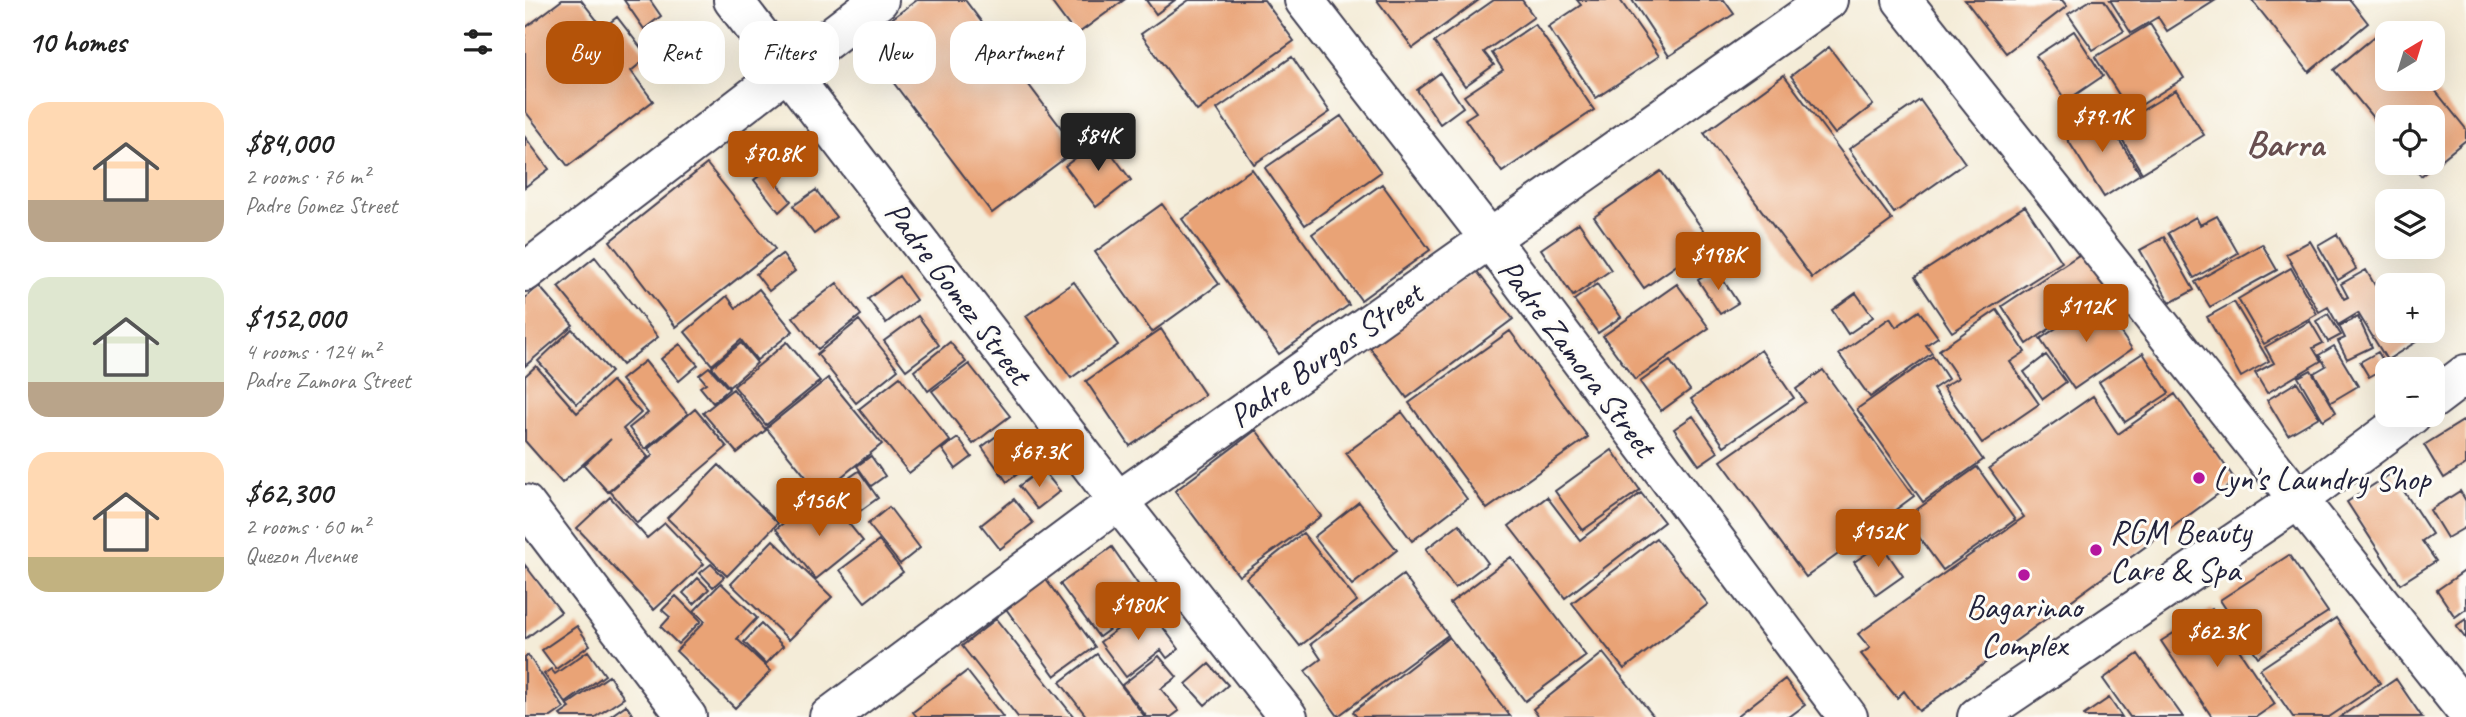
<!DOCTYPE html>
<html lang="en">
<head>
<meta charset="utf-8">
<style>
	body { margin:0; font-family:Caveat,sans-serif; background:#f2f2f2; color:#222; height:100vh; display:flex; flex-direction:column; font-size:26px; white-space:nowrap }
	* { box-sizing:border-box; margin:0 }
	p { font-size:23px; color:#767676 }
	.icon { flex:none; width:38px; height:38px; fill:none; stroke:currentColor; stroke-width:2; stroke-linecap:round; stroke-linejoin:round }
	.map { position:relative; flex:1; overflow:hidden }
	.drawer { display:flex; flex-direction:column; background:#fff; width:525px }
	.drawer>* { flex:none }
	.top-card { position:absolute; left:21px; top:21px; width:665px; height:63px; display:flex; gap:14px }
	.needle { width:46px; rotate:38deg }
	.controls { position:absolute; left:1850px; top:21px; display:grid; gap:14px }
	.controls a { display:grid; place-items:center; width:70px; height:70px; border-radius:14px; background:#fff; box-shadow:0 7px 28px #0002; font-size:35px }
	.price { position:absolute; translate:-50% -60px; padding:0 16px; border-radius:7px; background:#b45309; color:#fff; font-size:23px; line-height:46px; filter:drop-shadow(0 2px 4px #0008) }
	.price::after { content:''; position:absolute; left:50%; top:42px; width:21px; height:16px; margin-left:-10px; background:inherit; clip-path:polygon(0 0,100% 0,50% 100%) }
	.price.active { background:#222; color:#fff }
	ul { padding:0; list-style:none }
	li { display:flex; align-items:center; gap:21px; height:175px; padding:0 28px }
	li span { display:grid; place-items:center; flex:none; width:196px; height:140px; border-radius:21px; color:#555 }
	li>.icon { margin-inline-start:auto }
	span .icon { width:84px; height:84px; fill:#fffc; stroke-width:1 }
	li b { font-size:30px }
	h2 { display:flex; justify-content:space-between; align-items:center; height:84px; padding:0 28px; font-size:30px }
	.pill { padding:0 24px; border-radius:21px; background:#fff; box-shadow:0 7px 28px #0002; font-size:24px; line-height:63px }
	.pill.active { background:#b45309; color:#fff }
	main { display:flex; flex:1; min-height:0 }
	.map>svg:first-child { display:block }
</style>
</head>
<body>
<main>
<section class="drawer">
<h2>10 homes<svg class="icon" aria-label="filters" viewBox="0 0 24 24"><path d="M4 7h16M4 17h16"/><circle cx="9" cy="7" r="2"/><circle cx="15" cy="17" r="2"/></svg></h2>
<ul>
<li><span style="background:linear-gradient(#ffd9b3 70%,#b9a48a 0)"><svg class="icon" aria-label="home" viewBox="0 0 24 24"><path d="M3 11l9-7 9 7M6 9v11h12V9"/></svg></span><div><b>$84,000</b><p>2 rooms · 76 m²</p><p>Padre Gomez Street</p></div></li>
<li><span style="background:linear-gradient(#dfe7d0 75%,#b9a48a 0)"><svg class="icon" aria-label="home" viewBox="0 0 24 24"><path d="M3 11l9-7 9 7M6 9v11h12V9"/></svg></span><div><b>$152,000</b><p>4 rooms · 124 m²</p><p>Padre Zamora Street</p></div></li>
<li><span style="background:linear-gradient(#ffd9b3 75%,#c2b280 0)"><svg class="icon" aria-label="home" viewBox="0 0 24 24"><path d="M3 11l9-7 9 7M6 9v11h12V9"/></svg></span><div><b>$62,300</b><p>2 rooms · 60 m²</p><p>Quezon Avenue</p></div></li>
</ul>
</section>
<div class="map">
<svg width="1941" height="717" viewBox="0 0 1941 717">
	<rect width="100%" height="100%" fill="#fdfcf7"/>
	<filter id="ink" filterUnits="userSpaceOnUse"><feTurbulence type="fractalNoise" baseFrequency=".0143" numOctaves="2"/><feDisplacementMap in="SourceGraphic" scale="14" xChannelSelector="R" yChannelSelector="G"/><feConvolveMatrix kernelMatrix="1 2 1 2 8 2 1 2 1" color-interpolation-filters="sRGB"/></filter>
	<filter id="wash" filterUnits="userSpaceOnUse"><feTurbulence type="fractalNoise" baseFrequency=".00686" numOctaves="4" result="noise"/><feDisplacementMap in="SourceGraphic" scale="28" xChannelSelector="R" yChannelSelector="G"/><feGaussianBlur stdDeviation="1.57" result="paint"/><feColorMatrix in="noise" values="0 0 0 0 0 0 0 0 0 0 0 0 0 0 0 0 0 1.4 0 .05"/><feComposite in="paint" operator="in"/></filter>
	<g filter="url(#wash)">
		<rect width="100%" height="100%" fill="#f4ecd8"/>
		<g id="blocks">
			<path fill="#e9a376" d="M37,0h19l22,28 14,-11 31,40 -17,14 22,30 -85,65 -43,-55v-83z
				M99,0h26l11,16 -17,13z
				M392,0h48l112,149 -85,64 -130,-172z
				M525,0h74l-48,35z
				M621,0h29l-19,14z
				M664,0h75l30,41 -97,70 -56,-77z
				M852,0h102l-66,48z
				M969,0h28l12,17 -50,35 10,13 -29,21 -31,-44z
				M1052,0h43l39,56 -63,42 -48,-71 33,-22z
				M1107,0h92l10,14 -65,42z
				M1440,0h97l5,6 -61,47z
				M1566,0h13l20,31 -31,19 -25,-36z
				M1585,0h106l-49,31 -9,-14 -27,16z
				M1727,0h98l18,23 -59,49z
				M1010,24l59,86 -92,62 -37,-53 11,-7 -12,-16 39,-26 -11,-17z
				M1625,24l34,54 -54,34 -35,-55z
				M1860,28l4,5 -2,46h39l40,50v11l-45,36 -11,-13h23v-46h-46v18l-53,-65z
				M1549,31l29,45 -37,25 -30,-45z
				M1304,47l44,58 -38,29 -44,-58z
				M767,57l38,55 -76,52 -37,-55z
				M915,73l23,34 -23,17 -23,-34z
				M1259,75l108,145 -80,58 -108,-145z
				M1651,90l28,45 -62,38 -27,-46z
				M1395,100l45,63 -71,50 -45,-64z
				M1576,110l39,64 -36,23 -40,-63z
				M816,116l40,56 -76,53 -40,-57z
				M0,137l24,32 -24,18z
				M576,139l30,41 -35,27 -31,-41z
				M182,164l68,85 -99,78 -66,-86z
				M727,169l97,136 -70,49 -97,-135z
				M242,170l24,31 -12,11 -25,-32z
				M1136,171l50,70 -67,47 -50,-71z
				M857,184l48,66 -69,50 -49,-66z
				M291,190l20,27 -22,17 -21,-28z
				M637,204l57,80 -67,48 -57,-80z
				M1500,206l37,56 -110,70 -37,-55z
				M1692,216l21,37 -44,25 -26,-45 28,-16 4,8z
				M1054,223l32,47 -38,26 -32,-47z
				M1812,234l19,35 -18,11 -20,-35z
				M1639,237l30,53 -24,13 -30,-53z
				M1785,241l34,58 4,-2 -7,-13 25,-14 21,36v25h23l6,11 -29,18 -29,-47 -20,12 -10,-18 -9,5 -33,-58z
				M1737,244l15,26 -67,37 -15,-25z
				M1560,251l25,37 -83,56 -25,-38z
				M257,254l13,17 -26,20 -13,-17z
				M70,257l63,80 -36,28 -64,-78z
				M1766,268l26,46 -53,30 -26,-45z
				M1191,269l22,34 -18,11 -22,-34z
				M951,270l37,49 -106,79 -37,-50z
				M374,276l17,24 -30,23 -18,-24z
				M549,282l44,63 -47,33 -45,-62z
				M312,283l24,32 -43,34 -25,-32z
				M1072,284l24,33 -23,16 -24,-33z
				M1152,284l32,44 -74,52 -32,-44z
				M14,286l34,39 -48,41v-68z
				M234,289l34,42 -36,29 -16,-20 -29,25 -27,-33 42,-36 9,12z
				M1331,293l17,24 -25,17 -16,-24z
				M1573,300l34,49 -58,40 -34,-50z
				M1709,302l35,59 -28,16 -34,-60z
				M1472,310l28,42 -15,10 29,42 -57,39 -39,-56 15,-9 -19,-28z
				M1394,311l19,26 -12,8 6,8 -62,44 -31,-43 51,-36 6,9z
				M1803,314l13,21 -13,7 -12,-21z
				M393,316l21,29 -33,25 -22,-29z
				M1833,317l14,30 -25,12 -9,-18 7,-3 -6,-12z
				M334,320l39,49 -42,34 -39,-49z
				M1785,321l13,22 -10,5 8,13 -54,32 -12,-20 19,-10 -9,-16z
				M47,329l39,43 -34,32 -39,-43z
				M636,329l44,66 -75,51 -44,-65z
				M985,331l78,106 -101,72 -78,-106z
				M262,342l33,39 -54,44 -32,-39z
				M425,342l16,20 -38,29 -14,-20z
				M216,343l16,20 -28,24 -17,-20z
				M155,344l18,21 -19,16 -18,-22z
				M1809,346l24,40 -27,16 -17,-29 12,-7 -7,-11z
				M1236,350l33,48 -70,48 -33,-47z
				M1853,352l9,15 -18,10 -9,-15z
				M1618,353l26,40 -44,29 -26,-40z
				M1521,355l20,27 -23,17 -19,-27z
				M1408,356l15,23 -15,10 50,71 -60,42 -66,-93z
				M120,361l43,53 -43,35 -16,-21 19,-15 -27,-33z
				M1145,361l20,29 -29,21 -21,-29z
				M444,364l41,52 -37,28 -41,-53z
				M11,366l41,47 35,-32 29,32 -18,16 25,28 -40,35 -24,-27 27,-26 -49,44 -37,-42v-65z
				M184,367l20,22 -16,14 -13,-16 6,-4 -7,-8z
				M1298,370l91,126 -20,15 9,12 -30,22 -8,-10 -59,42 -85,-116 84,-59 -9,-13z
				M1786,370l25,42 -13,8 -25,-43z
				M375,377l50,64 -41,32 -50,-64z
				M303,378l54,66 -62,50 -54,-66z
				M1772,382l22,35 -31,18 -21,-35z
				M208,389l33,41 -29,23 -34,-40z
				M1650,394l61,87 -317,230 -15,-20 -7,7 -36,-44 9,-6 -12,-14 166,-117 -35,-49 104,-72 25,38z
				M170,409l32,38 -90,76 -27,-32 43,-36 -5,-6z
				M877,412l65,87 -55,42 -66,-88z
				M1168,416l25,36 -19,13 -25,-36z
				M1938,421l3,5v38l-22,14 -20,-33z
				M731,430l65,86 -82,60 -64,-85z
				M474,434l11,15 18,-13 14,19 -35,27 -25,-35z
				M433,438l14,19 -16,12 -14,-20z
				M1087,450l28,40 -57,40 -28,-39z
				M346,456l14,20 -14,10 -14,-20z
				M194,465l59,58 -51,53 -60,-58z
				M1452,467l38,53 -72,50 -38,-52z
				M517,469l18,22 -23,18 -18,-23z
				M334,471l19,27 -25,18 -20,-27z
				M1867,473l40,61 -10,7 14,20 -36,23 -53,-82z
				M306,489l15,19 -16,11 -14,-19z
				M1935,491l6,10v26l-19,11 -17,-28z
				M1116,493l23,29 -99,76 -56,-72 38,-29 33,43z
				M85,497l37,41 18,-15 39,41 -50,46 -77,-82z
				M489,499l19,24 -33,26 -19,-24z
				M287,500l18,22 11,-8 22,27 -47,38 -40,-50z
				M834,502l38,48 -45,35 -38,-48z
				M364,507l31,41 -20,16 -32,-40z
				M934,524l29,39 -33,25 -29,-39z
				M778,533l54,68 -57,45 -54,-68z
				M1131,538l52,66 -84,65 -52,-66z
				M248,540l59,57 -43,43 -58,-56z
				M354,541l24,31 -38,30 -25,-32z
				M1356,544l22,32 -27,19 -22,-33z
				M587,547l37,53 -50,37 -39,-53z
				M1764,555l39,57 -70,45 -38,-57z
				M986,557l75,99 -61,45 -75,-98z
				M186,564l13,13 -11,10 -13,-14z
				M0,565l36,47 -36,27z
				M1941,570v39l-11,8 -18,-27z
				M516,573l54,74 -40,29 -54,-74z
				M878,575l45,60 -110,81 -33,-45 16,-12 -10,-15z
				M173,578l11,11 -15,15 -11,-11z
				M196,583l36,35 -20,21 34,32 -36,37 -59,-57 29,-30 -11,-10z
				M151,596l25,25 -23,23 -17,-17 9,-10 -8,-7z
				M623,607l31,42 -12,9 -6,-8 -35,27 -26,-35z
				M1687,609l63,95 -19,13h-44l-51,-76z
				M1811,618l44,65 -51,34h-36l-33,-48z
				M471,619l78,98h-56l-56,-71z
				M1941,619v20l-10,-13z
				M236,624l22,22 -17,18 -22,-22z
				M52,626l13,19 -34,24 -14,-19z
				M924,637l61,79 -153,1 -4,-5z
				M63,651l17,24 -39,28 -22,-29 7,-5 4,5z
				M1078,653l51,64h-115l-6,-8z
				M572,654l48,63h-58l-27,-35z
				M1613,654l45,63h-53l-27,-38z
				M3,655l36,53 -13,9h-26v-60z
				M634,656l18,21 -16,12 18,22 -8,6h-24l-25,-32z
				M684,664l19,21 -23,20 -19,-21z
				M442,671l36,46h-86l-4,-5z
				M84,676l15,22 -29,19h-33l-2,-2 10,-7 -3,-3z
				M1260,679l20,26 -16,12h-53z
				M1871,679l26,38h-82z
				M1584,698l13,19h-37l-1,-2z
				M101,705l8,12h-25z"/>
		</g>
	</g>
	<g filter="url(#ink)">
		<use href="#blocks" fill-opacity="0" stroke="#424053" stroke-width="2"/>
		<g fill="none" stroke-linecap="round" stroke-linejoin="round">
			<g stroke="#424053" stroke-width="42">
				<path id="minor" d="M208,0l385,501 170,216
					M779,0l185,238 359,479
					M1377,0l564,711
					M0,272l354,-272
					M1908,399l33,-25
					M0,504l162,213
					M304,717l289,-216 710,-501
					M1452,717l322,-218 113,-84"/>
			</g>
			<use href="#minor" stroke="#fff" stroke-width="38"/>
		</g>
	</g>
	<g fill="#b5179e" stroke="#fdfcf7" stroke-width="2.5">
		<circle cx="1674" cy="478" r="7"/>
		<circle cx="1571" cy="550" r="7"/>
		<circle cx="1499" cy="575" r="7"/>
	</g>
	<g text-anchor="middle" stroke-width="6" stroke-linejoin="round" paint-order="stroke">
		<g font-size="33" fill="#22223b" stroke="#fdfcf7">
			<text transform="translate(434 292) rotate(53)" y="12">Padre Gomez Street</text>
			<text transform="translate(800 354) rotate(-35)" y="12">Padre Burgos Street</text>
			<text transform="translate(1053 357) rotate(53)" y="12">Padre Zamora Street</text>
		</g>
		<g font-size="33" fill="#22223b" stroke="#fdfcf7" text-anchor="start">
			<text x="1688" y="490">Lyn's Laundry Shop</text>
			<text x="1585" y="543">RGM Beauty<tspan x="1585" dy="38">Care &amp; Spa</tspan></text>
			<text x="1499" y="618" text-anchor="middle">Bagarinao<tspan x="1499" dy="38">Complex</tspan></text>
		</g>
		<g font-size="37" font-weight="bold" fill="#684f50" stroke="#fdfcf7">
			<text x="1760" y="156">Barra</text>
		</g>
	</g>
</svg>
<div class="controls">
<a><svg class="needle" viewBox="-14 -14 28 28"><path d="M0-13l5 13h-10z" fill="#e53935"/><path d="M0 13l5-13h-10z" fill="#767676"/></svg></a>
<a><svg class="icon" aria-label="locate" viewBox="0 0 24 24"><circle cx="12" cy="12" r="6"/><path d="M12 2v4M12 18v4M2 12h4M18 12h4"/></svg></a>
<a><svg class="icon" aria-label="layers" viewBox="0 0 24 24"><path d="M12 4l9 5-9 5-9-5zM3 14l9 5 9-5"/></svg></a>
<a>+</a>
<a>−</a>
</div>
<b class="price" style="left:1577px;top:154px">$79.1K</b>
<b class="price active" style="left:573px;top:173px">$84K</b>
<b class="price" style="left:248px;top:191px">$70.8K</b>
<b class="price" style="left:1193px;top:292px">$198K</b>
<b class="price" style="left:1561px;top:344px">$112K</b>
<b class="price" style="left:514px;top:489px">$67.3K</b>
<b class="price" style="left:294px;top:538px">$156K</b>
<b class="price" style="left:1353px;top:569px">$152K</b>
<b class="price" style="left:613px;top:642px">$180K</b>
<b class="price" style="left:1692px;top:669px">$62.3K</b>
<div class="top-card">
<a class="pill active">Buy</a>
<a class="pill">Rent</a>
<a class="pill">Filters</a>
<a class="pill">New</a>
<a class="pill">Apartment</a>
</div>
</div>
</main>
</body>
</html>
